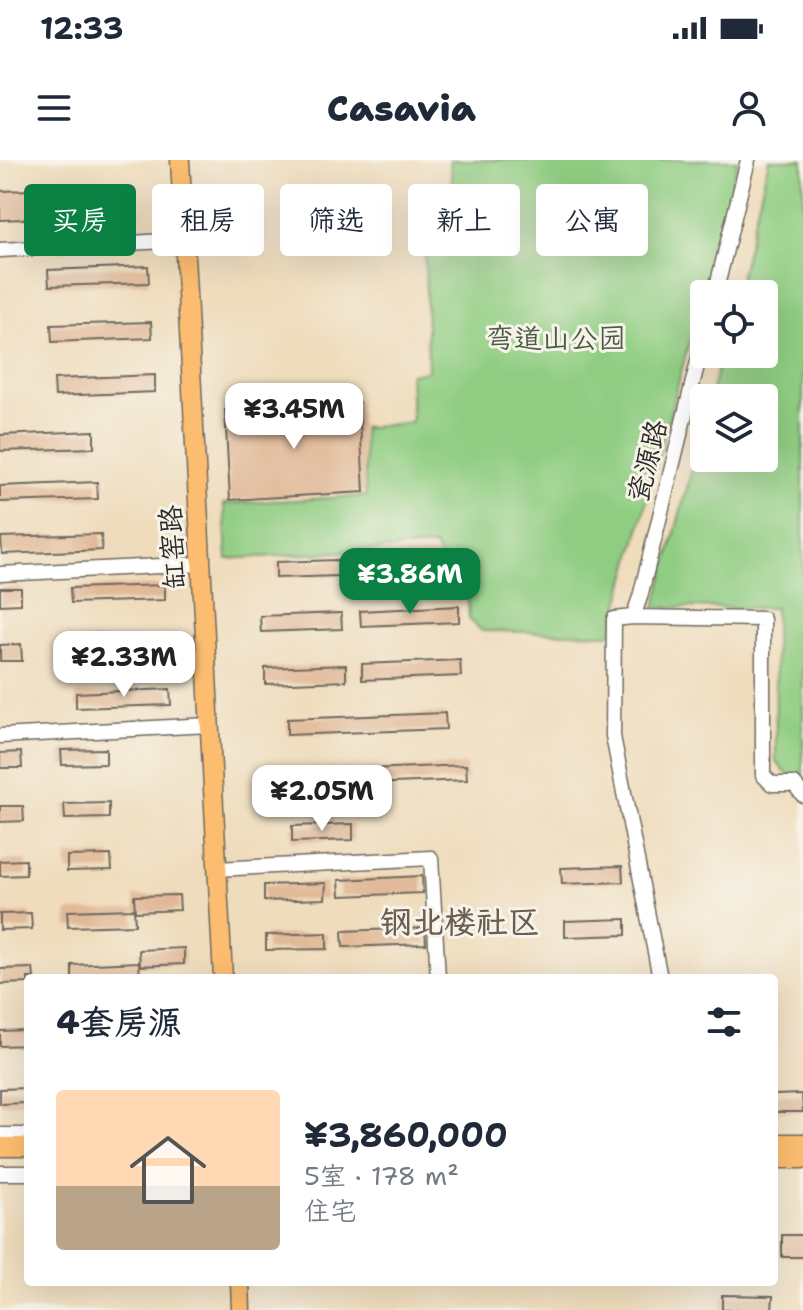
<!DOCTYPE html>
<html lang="zh">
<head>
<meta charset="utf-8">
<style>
	body { margin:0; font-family:"Shantell Sans","LXGW WenKai TC",sans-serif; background:#f2f2f3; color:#1f2937; height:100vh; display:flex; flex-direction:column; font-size:30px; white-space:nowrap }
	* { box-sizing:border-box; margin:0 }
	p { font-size:26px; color:#747a83 }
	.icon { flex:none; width:44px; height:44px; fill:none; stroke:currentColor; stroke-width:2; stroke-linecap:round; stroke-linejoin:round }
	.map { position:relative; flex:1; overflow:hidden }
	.drawer { position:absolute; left:24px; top:814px; width:754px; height:312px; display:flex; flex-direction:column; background:#fff; border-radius:8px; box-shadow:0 8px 32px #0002 }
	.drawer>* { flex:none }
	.banner { position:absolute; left:24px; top:24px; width:756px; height:72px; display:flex; gap:16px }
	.buttons { position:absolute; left:690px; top:120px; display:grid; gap:16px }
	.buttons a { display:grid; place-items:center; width:88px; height:88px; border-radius:8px; background:#fff; box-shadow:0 8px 32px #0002; font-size:40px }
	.price { position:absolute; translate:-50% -68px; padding:0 18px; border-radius:16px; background:#fff; color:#222; font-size:26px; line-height:52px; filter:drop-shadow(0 2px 4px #0008) }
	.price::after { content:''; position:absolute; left:50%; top:48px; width:24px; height:18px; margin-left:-12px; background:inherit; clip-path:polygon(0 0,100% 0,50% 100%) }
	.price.on { background:#0b8043; color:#fff }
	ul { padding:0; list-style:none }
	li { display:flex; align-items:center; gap:24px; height:200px; padding:0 32px }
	li span { display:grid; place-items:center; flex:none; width:224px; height:160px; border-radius:8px; color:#555 }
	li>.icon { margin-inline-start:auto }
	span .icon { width:96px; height:96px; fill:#fffc; stroke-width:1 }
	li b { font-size:34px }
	h2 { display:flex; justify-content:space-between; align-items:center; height:96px; padding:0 32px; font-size:34px }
	.pill { padding:0 28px; border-radius:8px; background:#fff; box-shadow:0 8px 32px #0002; font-size:28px; line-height:72px }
	.pill.on { background:#0b8043; color:#fff }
	.status { display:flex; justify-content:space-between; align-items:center; height:56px; padding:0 40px; background:#fff; direction:ltr }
	.status svg { height:22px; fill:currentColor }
	header { display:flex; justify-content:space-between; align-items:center; height:104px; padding:0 32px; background:#fff; font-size:36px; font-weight:800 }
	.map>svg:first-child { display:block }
</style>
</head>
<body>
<div class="status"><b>12:33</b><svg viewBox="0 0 49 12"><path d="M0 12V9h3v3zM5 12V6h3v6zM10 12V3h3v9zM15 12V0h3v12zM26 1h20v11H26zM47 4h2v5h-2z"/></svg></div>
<header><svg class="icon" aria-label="menu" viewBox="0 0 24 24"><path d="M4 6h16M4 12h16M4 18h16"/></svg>Casavia<svg class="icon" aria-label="person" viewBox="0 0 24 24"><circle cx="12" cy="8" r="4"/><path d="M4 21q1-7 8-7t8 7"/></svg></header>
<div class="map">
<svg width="803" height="1150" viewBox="0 0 803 1150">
	<rect width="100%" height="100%" fill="#f7f3e8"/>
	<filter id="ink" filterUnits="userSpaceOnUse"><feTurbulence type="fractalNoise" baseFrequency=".0125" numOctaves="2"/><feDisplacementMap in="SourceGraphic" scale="16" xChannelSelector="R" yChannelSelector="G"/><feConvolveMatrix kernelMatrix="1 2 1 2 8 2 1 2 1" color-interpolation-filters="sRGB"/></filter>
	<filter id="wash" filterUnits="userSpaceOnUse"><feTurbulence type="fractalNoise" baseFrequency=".006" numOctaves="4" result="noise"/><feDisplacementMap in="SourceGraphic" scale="32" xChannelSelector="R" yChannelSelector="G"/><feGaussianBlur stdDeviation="1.8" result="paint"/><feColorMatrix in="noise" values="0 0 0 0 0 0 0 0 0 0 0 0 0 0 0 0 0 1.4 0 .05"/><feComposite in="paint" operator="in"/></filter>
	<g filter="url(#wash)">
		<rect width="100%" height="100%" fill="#efdcbc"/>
		<path fill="#90cd82" stroke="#5e7c56" stroke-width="2" d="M450,0h288l-127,474 -129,-3 -13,-12 -2,-39 -17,-1 -15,-33 -208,13 -3,-55 142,-8 -3,-68 49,-6 -2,-48 18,-3 -3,-116 34,-3z
			M769,0h34v623l-19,-12 -8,-10 -1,-153 -120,-1 49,-183v34h60v-60h-54l11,-44h43v-60h-28z"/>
		<g id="blocks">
			<path fill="#e1b998" d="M96,28l1,28 -97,4v-29z
				M148,106l1,17 -100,3 -1,-16z
				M151,162l1,16 -100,4 -1,-17z
				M155,215v17l-100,4 -1,-17z
				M359,242l5,90 -134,8 -5,-90z
				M94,271v17l-94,3v-16z
				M97,322l1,17 -98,3v-16z
				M101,374l1,16 -100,4 -1,-17z
				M439,394l1,16 -85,4 -1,-16z
				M338,400l1,16 -63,2v-16z
				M165,425v15l-94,3 -1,-15z
				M0,428h21v16l-21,1z
				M459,446v16l-98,4 -1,-15z
				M341,453l1,16 -81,3 -1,-16z
				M168,477v15l-94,4 -1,-16z
				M21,484l1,17h-22v-16z
				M460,500l1,16 -99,4v-16z
				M346,505v16l-81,3v-16z
				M170,529l1,16 -95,3v-15z
				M445,553l1,16 -159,6v-16z
				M106,589v15l-44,1 -1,-15z
				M21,592l1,16h-22v-15z
				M466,605l1,15 -99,4v-15z
				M351,610v16l-61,2v-16z
				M109,643v15l-44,1 -1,-15z
				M0,646h23l1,15 -24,1z
				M353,664v16l-61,2v-16z
				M111,695l1,15 -45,1v-15z
				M26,700v15l-26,1v-15z
				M622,706l1,16 -61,2 -1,-16z
				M422,716l1,17 -83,3 -1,-16z
				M326,723l-1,16 -61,2v-16z
				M179,735l1,15 -45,2 -1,-16z
				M134,749l1,16 -67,2 -1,-16z
				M31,753l1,16 -32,1v-16z
				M626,759v16l-61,2v-16z
				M425,768l1,16 -83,3 -1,-16z
				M327,773v16l-61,1v-15z
				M184,788v16l-44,2 -1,-16z
				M139,802l1,16h-68v-13z
				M33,808l1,10h-6v5l-28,1v-15z
				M28,870v15l-28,1v-15z
				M28,928v15l-28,1v-15z
				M802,934l1,18h-29v-17z
				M782,1075h21v22h-21z
				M722,1135l51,1 -1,14h-50z"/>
		</g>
	</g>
	<g filter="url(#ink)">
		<use href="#blocks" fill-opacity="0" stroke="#70695e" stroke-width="2"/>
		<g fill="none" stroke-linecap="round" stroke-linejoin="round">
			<g stroke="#70695e" stroke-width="17">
				<path id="minor" d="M0,90l184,-10
					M715,134l33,-134
					M704,177l-64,260 -7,20 130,2v156l9,9h22l9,11
					M0,414l201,-10
					M633,457l-19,2 -1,117 47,242
					M0,576l209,-11
					M217,709l214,-11 7,120
					M0,975h28
					M0,1013h28"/>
			</g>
			<g stroke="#70695e" stroke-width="21">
				<path id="major" d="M180,0l43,818
					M774,983h29
					M0,987h28
					M774,999h29
					M240,1122l1,28"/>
			</g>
			<use href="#minor" stroke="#fff" stroke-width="14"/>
			<use href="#major" stroke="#fcbd6f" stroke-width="18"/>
		</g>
	</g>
	<g text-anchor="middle" stroke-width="6" stroke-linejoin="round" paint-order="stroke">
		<g font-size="28" fill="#495c45" stroke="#f7f3e8">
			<text x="556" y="188">弯道山公园</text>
		</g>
		<g font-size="28" fill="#2b2b2b" stroke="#f7f3e8">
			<text transform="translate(647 301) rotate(-76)" y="10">瓷源路</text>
			<text transform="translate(172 387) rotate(-93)" y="10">缸窑路</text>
		</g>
		<g font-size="32" font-weight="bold" fill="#6b5d51" stroke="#f7f3e8">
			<text x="460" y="773">钢北楼社区</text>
		</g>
	</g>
</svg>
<div class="buttons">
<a><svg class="icon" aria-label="locate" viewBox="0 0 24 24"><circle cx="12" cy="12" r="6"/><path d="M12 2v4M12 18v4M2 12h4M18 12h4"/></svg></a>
<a><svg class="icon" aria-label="layers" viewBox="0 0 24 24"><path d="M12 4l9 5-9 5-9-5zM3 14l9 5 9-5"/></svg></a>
</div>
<b class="price" style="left:294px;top:291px">¥3.45M</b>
<b class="price on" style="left:410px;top:456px">¥3.86M</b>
<b class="price" style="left:124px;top:539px">¥2.33M</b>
<b class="price" style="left:322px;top:673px">¥2.05M</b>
<div class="banner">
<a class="pill on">买房</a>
<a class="pill">租房</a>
<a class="pill">筛选</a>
<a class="pill">新上</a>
<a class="pill">公寓</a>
</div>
<section class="drawer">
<h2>4套房源<svg class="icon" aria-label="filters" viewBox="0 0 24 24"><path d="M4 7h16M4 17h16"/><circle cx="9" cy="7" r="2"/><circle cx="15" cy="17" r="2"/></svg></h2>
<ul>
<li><span style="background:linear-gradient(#ffd9b3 60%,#b9a48a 0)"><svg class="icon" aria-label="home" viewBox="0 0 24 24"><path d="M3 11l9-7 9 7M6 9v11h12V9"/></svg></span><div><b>¥3,860,000</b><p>5室 · 178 m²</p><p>住宅</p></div></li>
</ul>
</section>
</div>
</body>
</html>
